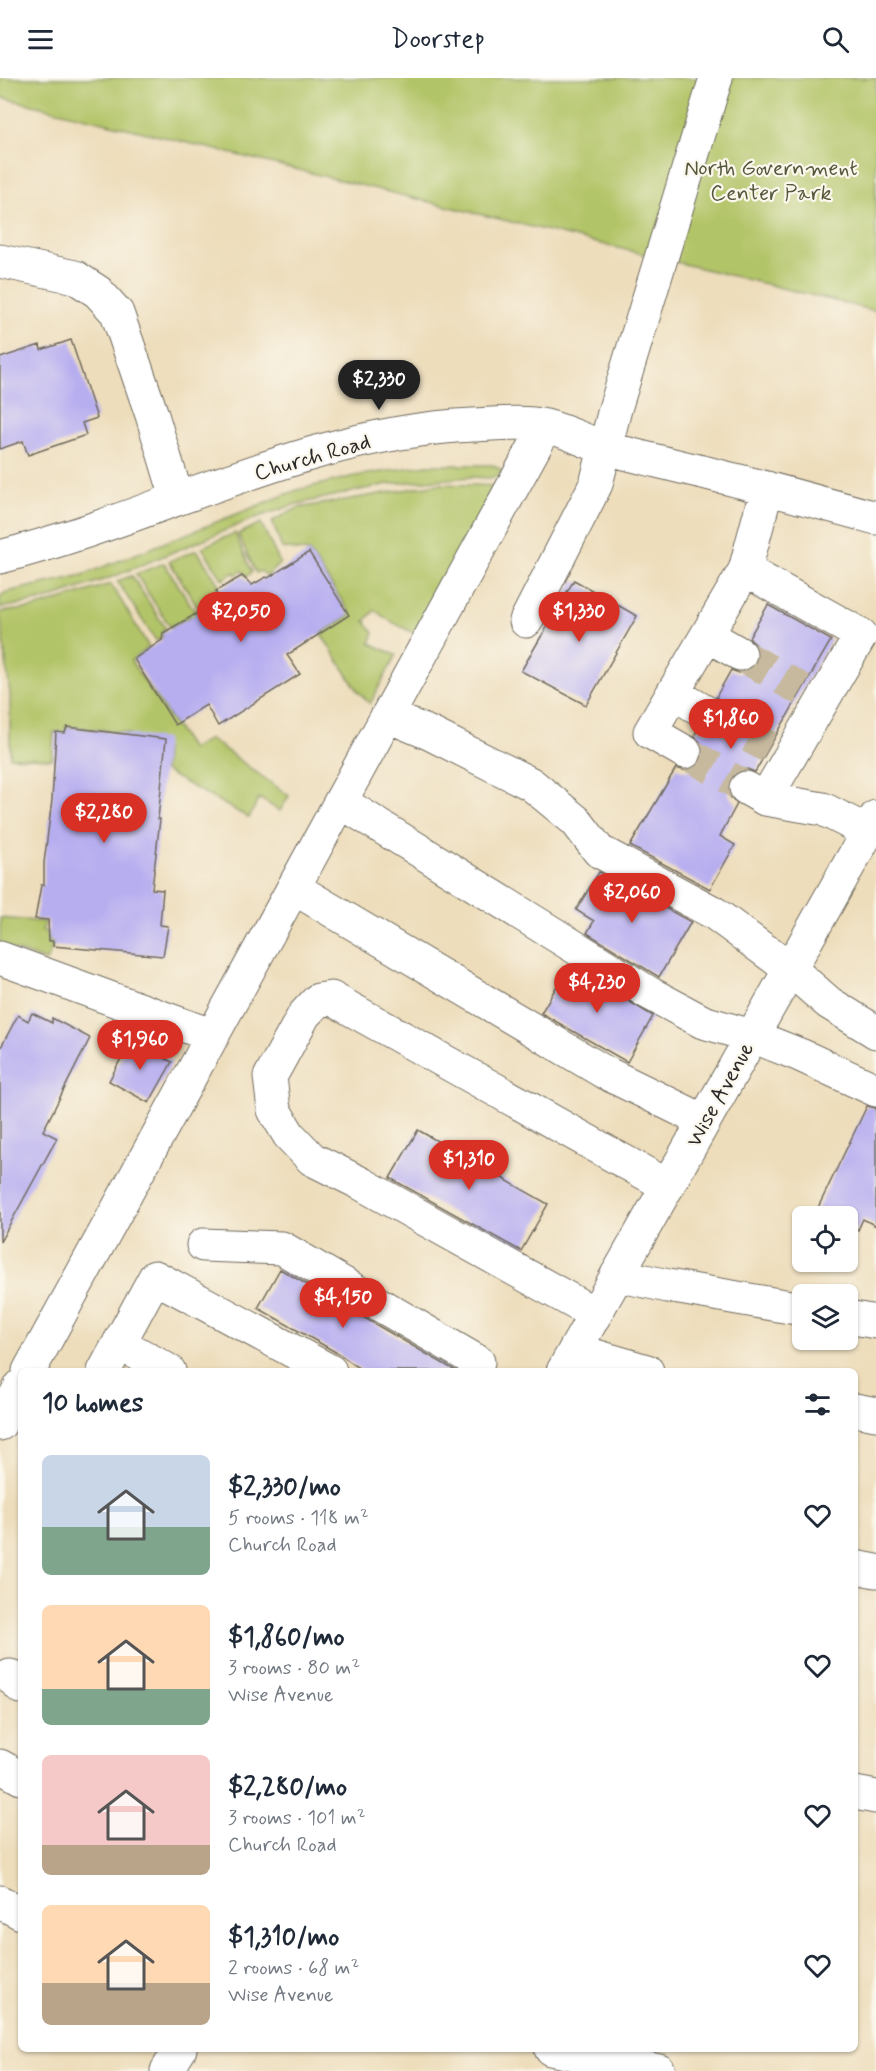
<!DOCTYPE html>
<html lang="en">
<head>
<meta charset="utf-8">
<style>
	body { margin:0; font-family:Mynerve,sans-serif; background:#f2f2f3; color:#1f2937; height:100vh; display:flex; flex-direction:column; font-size:22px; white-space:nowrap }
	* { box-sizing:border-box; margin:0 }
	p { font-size:20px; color:#747a83 }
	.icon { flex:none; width:33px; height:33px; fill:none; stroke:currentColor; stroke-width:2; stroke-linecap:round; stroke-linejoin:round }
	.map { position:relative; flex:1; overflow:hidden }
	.details { position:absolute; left:18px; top:1290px; width:840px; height:684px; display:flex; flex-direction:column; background:#fff; border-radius:9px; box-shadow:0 2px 4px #0004 }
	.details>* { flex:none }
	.tools { position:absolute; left:792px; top:1128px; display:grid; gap:12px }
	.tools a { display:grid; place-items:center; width:66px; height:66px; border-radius:9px; background:#fff; box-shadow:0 2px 4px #0004; font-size:30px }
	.price { position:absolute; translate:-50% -51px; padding:0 14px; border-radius:21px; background:#d93025; color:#fff; font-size:20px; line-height:39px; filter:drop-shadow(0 2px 3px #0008) }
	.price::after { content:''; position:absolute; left:50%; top:36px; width:18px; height:14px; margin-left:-9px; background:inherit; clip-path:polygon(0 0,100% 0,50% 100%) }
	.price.on { background:#222; color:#fff }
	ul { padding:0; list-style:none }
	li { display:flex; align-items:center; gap:18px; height:150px; padding:0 24px }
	li span { display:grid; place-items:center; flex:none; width:168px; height:120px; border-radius:9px; color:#555 }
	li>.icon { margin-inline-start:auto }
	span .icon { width:72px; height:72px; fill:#fffc; stroke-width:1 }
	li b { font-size:26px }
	h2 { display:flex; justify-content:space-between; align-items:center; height:72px; padding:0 24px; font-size:26px }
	header { display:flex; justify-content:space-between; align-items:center; height:78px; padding:0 24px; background:#fff; font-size:27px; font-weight:600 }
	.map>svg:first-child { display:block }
</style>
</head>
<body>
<header><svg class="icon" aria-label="menu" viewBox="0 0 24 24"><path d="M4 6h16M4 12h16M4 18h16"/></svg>Doorstep<svg class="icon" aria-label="search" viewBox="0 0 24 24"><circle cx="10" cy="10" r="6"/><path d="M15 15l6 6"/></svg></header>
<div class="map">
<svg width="876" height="1993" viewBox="0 0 876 1993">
	<rect width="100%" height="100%" fill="#fbf7ec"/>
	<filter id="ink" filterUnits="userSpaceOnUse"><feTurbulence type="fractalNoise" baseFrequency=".0167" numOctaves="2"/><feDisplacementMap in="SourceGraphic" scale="12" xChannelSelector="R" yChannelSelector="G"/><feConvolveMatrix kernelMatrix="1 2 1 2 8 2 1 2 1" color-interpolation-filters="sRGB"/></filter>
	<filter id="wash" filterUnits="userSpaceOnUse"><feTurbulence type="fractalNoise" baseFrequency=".008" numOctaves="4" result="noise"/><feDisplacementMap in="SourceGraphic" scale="24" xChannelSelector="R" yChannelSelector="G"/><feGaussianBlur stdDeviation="1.35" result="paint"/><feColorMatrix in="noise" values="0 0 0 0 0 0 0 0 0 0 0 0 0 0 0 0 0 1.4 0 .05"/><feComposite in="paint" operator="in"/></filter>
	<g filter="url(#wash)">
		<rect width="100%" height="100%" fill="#edddbb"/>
		<path fill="#b2c467" stroke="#6e7849" stroke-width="1.5" d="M0,0h876v233l-876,-214z
			M427,387h66l10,6 -6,5 -8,2 -17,-1 -84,7 -91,20 -42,14 -140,58 -67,23 -48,9v-12l7,-4 76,-17 214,-85 58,-14z
			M438,406l63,2 -81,150c-15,-8 -32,-14 -45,-26l-10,11 9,12 -4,10 26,12 -26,49 -12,-13 -37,-57 30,-20 -42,-62 -27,-4 -10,-27 26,-13z
			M261,445l19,40 -13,13 -6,-5 -5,2 -18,-39z
			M235,455l17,39 -5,4 -5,-5 -6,4 -2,-3 -11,8 -21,-33z
			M197,472l22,35 -4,5 6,15 -17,12 -35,-56z
			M164,485l36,56 -4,2 -6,-5 -20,11 -34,-53z
			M132,498l34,53 -5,3 2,5 -7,4 -39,-60z
			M111,506l38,63 -18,14 60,88 19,-10 79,57 -9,15 -21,-13 -10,20 -85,-47 1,-23 -32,-8 -5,-7 -62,-7 -1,7 -11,-1 -2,27 -42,-2v-62l-10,-83 34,-4z
			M0,840l46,4 -4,9 5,1 1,9 4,2 1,4 -7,14 -46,-16z"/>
		<g id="blocks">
			<path fill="#b7aef0" d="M71,262l26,78 -15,5 4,12 -58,20 -5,-14 -23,8v-91l40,-13 1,5z
				M309,474l40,63 -62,40 13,19 -82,52 -12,-21 -31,20 -41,-66 28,-19 1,-7 57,-33 -4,-9 26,-15 10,9 14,-8 2,1z
				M574,502l63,36 -51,89 -65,-34z
				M768,527l63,35 -76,132 -8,-3 -10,3 -7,7 -3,8 3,10 7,7 -17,32 15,9 -25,44 -80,-43 46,-78 10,3 8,-3 8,-7 2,-8 -3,-10 -7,-7 4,-7 8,3 10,-2 7,-8 3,-8 -2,-10 -8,-7 15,-27 8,3 10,-3 7,-7 3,-10 -3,-8 -7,-7z
				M67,649l99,12 -8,80h2l-8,70 11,1 -3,35 8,1 -5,30 -110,-10v-5h-4l-1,-21 -13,-1 6,-34h3v-22l8,-63 4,-68 9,1z
				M599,794l92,50 -32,55 -72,-44 7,-12 -18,-11z
				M569,887l84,51 -26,46 -86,-49z
				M32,935l20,10v-5l38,20 -47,93 14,7 -57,104v-193l18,-34 10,6z
				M131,962l41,22 -23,41 -40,-22z
				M867,1028l9,2v118l-13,-7 -5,11 -4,-2 -6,13v-25h-34z
				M418,1052l130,74 -27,47 -131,-73z
				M280,1191l176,102h-93l-24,-17 -81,-46z"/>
		</g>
	</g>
	<g filter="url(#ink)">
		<use href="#blocks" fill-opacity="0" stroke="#6f695d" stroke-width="1.5"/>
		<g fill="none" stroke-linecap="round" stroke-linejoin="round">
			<path stroke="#c6b99e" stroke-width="33" stroke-dasharray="33 16" stroke-linecap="butt" d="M740,576l62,36
				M707,635l62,34
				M685,674l61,36"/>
			<g stroke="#6f695d" stroke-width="35">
				<path id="minor" d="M0,183l75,16 23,15 19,21 35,102 25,83
					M0,479c159,-40 307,-125 473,-132 24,-1 50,-4 73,1 21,5 40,16 60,22 43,12 86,21 129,32 47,12 94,25 141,38
					M745,492l116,65 -96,164 -19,-11
					M526,543l70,-137 19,-75 101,-331
					M707,557l33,19
					M673,615l34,20
					M388,638l41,17 102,51 45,37 23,30 115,62 76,56 39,34 47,29
					M685,674l-35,-20 95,-162 22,-82
					M765,721l58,10 45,23
					M341,724l308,191 54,29 49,14 48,19 76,35
					M294,810l310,184 100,49
					M0,880l213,78
					M203,1167l79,3 196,114 -4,9
					M617,1197l51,11 134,23
					M595,1236l-233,-130 -50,-25 -23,-24 -15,-25 -4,-33 34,-62 14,-15 13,-2 337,188
					M848,1239l28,5
					M119,1265l50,28
					M575,1272l72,21
					M29,1293l517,-945
					M104,1293l51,-94 175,94
					M855,1332l21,4
					M0,1346l21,-38
					M855,1489l21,4
					M10,1598l11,11
					M0,1688l21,12
					M855,1715l21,4
					M0,1824l21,11
					M551,1971l108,22"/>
			</g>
			<g stroke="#6f695d" stroke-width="35">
				<path id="major" d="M563,1293l313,-554
					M167,1993l13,-22"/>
			</g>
			<use href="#minor" stroke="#fff" stroke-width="33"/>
			<use href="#major" stroke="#fff" stroke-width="33"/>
		</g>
	</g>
	<g text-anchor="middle" stroke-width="4.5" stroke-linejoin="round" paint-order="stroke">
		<g font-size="22" fill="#54593d" stroke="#fbf7ec">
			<text x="771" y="97">North Government<tspan x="771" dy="25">Center Park</tspan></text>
		</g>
		<g font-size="22" fill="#2b2b2b" stroke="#fbf7ec">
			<text transform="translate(312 378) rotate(-16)" y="8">Church Road</text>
			<text transform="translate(719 1016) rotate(-61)" y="8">Wise Avenue</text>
		</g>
	</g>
</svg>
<div class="tools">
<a><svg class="icon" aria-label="locate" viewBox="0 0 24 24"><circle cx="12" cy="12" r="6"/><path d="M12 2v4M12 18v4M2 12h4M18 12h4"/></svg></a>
<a><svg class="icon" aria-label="layers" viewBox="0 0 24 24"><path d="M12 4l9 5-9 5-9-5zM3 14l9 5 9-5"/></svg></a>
</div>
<b class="price on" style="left:379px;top:333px">$2,330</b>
<b class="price" style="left:241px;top:565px">$2,050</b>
<b class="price" style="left:579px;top:565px">$1,330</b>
<b class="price" style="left:731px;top:672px">$1,860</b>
<b class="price" style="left:104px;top:766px">$2,280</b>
<b class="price" style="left:632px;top:846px">$2,060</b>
<b class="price" style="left:597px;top:936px">$4,230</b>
<b class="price" style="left:140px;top:993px">$1,960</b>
<b class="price" style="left:469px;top:1113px">$1,310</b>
<b class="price" style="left:343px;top:1251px">$4,150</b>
<section class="details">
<h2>10 homes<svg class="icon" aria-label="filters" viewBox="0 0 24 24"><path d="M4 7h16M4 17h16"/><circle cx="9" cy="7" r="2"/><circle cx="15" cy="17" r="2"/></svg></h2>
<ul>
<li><span style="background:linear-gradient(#c9d6e8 60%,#7fa58c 0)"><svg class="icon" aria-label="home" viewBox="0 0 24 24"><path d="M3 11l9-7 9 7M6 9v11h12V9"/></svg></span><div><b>$2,330/mo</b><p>5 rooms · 118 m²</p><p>Church Road</p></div><svg class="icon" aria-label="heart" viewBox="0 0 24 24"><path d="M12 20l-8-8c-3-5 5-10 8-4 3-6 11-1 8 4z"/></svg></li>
<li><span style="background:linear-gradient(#ffd9b3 70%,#7fa58c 0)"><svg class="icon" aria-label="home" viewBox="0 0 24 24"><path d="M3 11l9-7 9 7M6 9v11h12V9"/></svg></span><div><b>$1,860/mo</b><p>3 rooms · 80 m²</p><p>Wise Avenue</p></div><svg class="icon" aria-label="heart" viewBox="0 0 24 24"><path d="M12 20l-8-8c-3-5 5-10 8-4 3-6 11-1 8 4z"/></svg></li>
<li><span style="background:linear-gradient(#f6c9c9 75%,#b9a48a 0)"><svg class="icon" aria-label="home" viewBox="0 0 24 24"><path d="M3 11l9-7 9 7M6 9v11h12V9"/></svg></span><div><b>$2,280/mo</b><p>3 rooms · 101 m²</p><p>Church Road</p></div><svg class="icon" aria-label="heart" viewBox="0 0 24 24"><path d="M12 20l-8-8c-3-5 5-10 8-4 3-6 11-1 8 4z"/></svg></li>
<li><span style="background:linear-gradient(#ffd9b3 65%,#b9a48a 0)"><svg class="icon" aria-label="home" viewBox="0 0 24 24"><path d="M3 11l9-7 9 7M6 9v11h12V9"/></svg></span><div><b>$1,310/mo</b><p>2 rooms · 68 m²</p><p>Wise Avenue</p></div><svg class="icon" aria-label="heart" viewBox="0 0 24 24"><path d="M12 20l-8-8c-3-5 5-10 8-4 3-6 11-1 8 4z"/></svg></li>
</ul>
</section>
</div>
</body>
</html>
